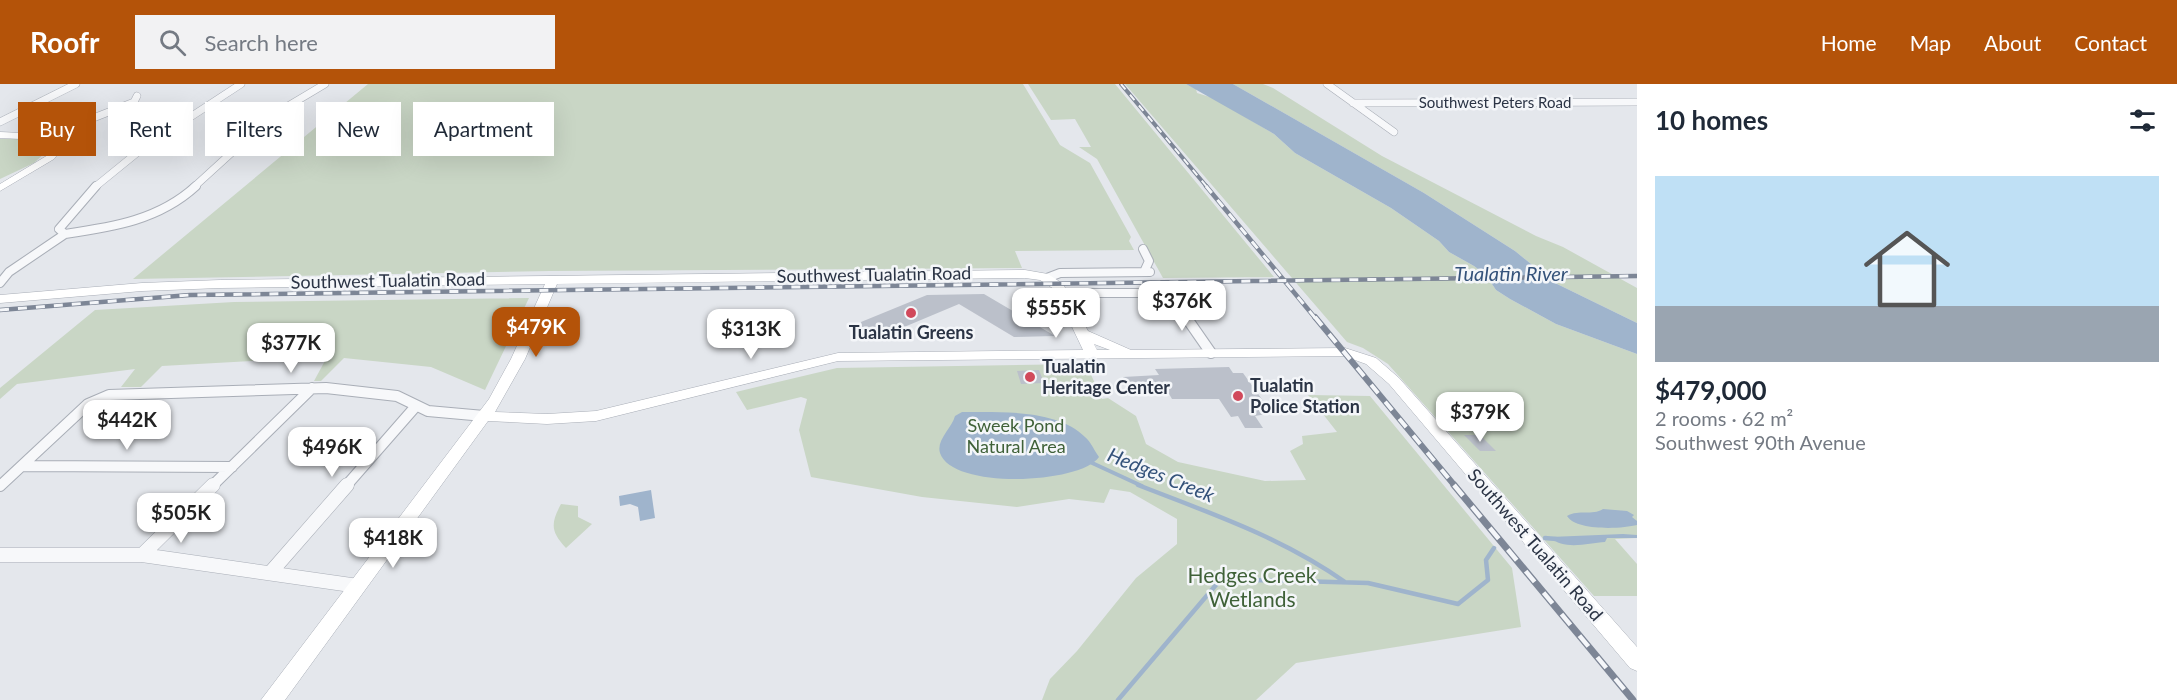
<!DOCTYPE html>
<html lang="en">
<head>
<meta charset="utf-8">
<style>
	body { margin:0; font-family:Lato,sans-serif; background:#f2f2f3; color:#1f2937; height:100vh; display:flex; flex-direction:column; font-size:22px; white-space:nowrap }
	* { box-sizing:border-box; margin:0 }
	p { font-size:20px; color:#747a83 }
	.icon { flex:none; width:33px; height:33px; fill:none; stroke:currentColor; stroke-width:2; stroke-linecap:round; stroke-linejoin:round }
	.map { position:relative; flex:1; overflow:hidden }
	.details { display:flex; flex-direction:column; background:#fff; width:540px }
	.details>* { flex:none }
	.banner { position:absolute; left:18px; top:18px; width:570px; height:54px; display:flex; gap:12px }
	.price { position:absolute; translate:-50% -51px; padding:0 14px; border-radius:12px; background:#fff; color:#222; font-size:20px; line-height:39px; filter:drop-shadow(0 2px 3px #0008) }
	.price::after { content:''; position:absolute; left:50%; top:36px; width:18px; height:14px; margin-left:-9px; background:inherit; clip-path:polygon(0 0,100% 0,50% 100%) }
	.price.on { background:#b45309; color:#fff }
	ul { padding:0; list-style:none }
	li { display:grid; align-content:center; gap:12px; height:318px; padding:0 18px }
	li span { display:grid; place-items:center; height:186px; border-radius:0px; color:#555 }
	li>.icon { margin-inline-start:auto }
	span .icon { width:108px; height:108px; fill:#fffc; stroke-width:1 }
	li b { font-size:26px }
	h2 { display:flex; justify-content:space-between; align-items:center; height:72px; padding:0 18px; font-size:26px }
	.tag { padding:0 21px; border-radius:0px; background:#fff; box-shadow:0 6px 24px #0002; font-size:21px; line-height:54px }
	.tag.on { background:#b45309; color:#fff }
	header { display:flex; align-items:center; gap:36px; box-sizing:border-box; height:84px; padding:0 30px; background:#b45309; color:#fff }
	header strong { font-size:28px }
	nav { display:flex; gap:33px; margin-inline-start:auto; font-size:21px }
	.search { width:420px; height:54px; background:#f2f2f3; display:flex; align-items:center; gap:15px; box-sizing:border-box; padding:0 21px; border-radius:0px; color:#747a83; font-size:22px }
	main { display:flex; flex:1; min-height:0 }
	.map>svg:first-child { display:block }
</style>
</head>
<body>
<header>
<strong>Roofr</strong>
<div class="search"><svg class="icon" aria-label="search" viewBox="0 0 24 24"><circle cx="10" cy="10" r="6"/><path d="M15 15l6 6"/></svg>Search here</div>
<nav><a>Home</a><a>Map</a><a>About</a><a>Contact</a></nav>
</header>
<main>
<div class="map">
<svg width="1637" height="616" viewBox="0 0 1637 616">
	<rect width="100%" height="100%" fill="#e4e7ec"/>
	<path fill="#c9d6c5" d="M368,0h655l37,61 30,18 41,74 -2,4 5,9 -119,1 7,17 -472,3 -417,8z
		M1028,0h87l159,193 -111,1 -66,-119 -18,-12h12l-16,-28 -24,1z
		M1125,0h61l10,5 1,4 16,5 61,36 21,19 96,55 48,33 10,11 25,14 12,9 10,15 14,9 46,25 81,30v184l-22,1 22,25v32h-43l-206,-232 -25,-16 -16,-6z
		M1233,0h30l10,4 109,68 154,80 27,11 74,41v35l-84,-41 -38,-31 -91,-58z
		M0,55h30l16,5 3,5 -15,14 -34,16z
		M529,214l-44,92 -54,-23 -87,-9 -23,23h-7l13,-24 -165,9 -21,21h-20l14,-18 -118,15 -17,15v-11l95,-78 139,-8z
		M1083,280l5,4 14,31 6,-1 28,18 10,28 32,18 87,19 41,-1 -16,-29 13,-7 -1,-8 35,-4 -29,-37 62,1 142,172 9,59 -225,36 -40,37h-214l8,-21 27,-28 59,-73 41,-34v-25l-47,-27 -20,-3 -6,14 -35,-4 -52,8 -95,-10 -111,-20 -12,-47 8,-31 -6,-2 -54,13 -11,-18 101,-24z
		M561,420l17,2v11l14,7 -26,24c-16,-17 -15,-25 -5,-44z"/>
	<path fill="#9fb4cc" d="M1186,0h47l191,109 91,58 38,31 84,41v31l-81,-30 -46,-25 -14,-9 -10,-15 -12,-9 -25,-14 -10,-11 -48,-33 -96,-55 -21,-19z
		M962,328c36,0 96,-3 123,25 6,5 9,13 14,20 -18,27 -147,33 -159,-4 -4,-13 12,-25 15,-37z
		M651,406l4,28 -15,3 -2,-14 -8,-3 -10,2 -1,-10z
		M1603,425l24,2 7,4 -2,2 5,4v4c-16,4 -61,6 -70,-9 12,-7 25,0 36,-7z
		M1623,450l14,1v3h-30l-2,4c-17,1 -41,9 -55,-5z"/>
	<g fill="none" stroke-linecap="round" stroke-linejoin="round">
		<path stroke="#9fb4cc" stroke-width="4" d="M1090,378l52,24"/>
		<path stroke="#9fb4cc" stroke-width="4.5" d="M1138,401c72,28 143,52 207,97
			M1545,454l11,1
			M1118,616l103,-121 147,4 90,21 30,-24 -2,-20 8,-12"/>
	</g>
	<path fill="#bbc0ca" d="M984,210l71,42 -41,1 -55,-33 -81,34 -15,1 -2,-17 66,-27z
		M1229,283l4,6h10l29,40 -17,3 8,12h-18l-7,-12 -7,1 -12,-18h-47l-4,-7h-33l-5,-2 -7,-13 36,-2 -4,-6z
		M1039,286l5,13 -23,1 -4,-13z
		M1464,351h16l16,16h-16z"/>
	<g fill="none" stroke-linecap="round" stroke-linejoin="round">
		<g stroke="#a9aeb7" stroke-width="8">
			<path id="street-far3" d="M1327,0l67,48
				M1353,19l284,-1
				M0,38l76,-38
				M45,53l89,-35 3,-6
				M95,103l48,-39 98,-64
				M194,103l79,-72 52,-31"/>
		</g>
		<g stroke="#a9aeb7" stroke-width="10">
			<path id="street-far2" d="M65,150c48,-7 94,-14 131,-48
				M1143,165l6,12 -5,11
				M1047,194l13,-5 90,-1
				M0,199l9,-11 56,-38 -6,-5 37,-43
				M1063,209h107l18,26"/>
		</g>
		<g stroke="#a9aeb7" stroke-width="12">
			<path id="street-far1" d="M1186,233l25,36
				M22,382l210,1
				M0,402l88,-82 21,-9 217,-7 71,8 31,15 56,5
				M212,402l100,-98
				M346,402l70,-80"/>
		</g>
		<g stroke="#a9aeb7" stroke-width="15">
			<path id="street" d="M0,471h142l216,31
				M142,471l71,-70
				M271,488l76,-87"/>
		</g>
		<g stroke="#a9aeb7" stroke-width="1">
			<path id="secondary" d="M0,48l45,2 20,11 -11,14 -54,32v-7l48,-29 6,-9 -11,-6 -43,-2z
				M1025,186l23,4 15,10 25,47 43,19 214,-2 31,10 23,20 238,269v24l-7,-3 -241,-284 -23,-20 -22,-8 -506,5 -242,60 -49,3 -59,-3 -203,279h-24l228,-301 22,-40 34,-75 -325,4 -78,3 -142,12v-8l142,-12 78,-3zM1025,194l15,2 14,9 29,61 -245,3 -242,58 -49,3 -52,-2 30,-53 32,-75zM1094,260l16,6h-13z"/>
		</g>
		<use href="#street-far3" stroke="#f7f8fa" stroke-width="7"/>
		<use href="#street-far2" stroke="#f7f8fa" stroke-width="8"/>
		<use href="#street-far1" stroke="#f7f8fa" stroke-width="10"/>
		<use href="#street" stroke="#f7f8fa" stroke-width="14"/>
		<use href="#secondary" fill="#fff" fill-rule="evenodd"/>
		<g stroke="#7d8696" stroke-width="4">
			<path id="rail-far3" d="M1121,0l86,103"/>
		</g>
		<g stroke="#7d8696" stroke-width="4.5">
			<path id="rail-far2" d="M1206,102l110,133
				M0,226l190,-15 1447,-19"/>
		</g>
		<g stroke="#7d8696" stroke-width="6">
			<path id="rail-far1" d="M1315,233l140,169"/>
		</g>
		<g stroke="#7d8696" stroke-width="7">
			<path id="rail" d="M1454,401l179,215"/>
		</g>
		<use href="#rail-far3" stroke="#f4f6f9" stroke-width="2" stroke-dasharray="7" stroke-linecap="butt"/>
		<use href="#rail-far2" stroke="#f4f6f9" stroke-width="3" stroke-dasharray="9" stroke-linecap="butt"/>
		<use href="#rail-far1" stroke="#f4f6f9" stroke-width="4" stroke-dasharray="11" stroke-linecap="butt"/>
		<use href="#rail" stroke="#f4f6f9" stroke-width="4.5" stroke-dasharray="14" stroke-linecap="butt"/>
	</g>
	<g fill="#d1495b" stroke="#f4f6f9" stroke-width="2">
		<circle cx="911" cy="229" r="6"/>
		<circle cx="1030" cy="293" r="6"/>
		<circle cx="1238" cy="312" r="6"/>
	</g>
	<g text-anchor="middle" stroke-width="5" stroke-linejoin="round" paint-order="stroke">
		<g font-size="15" fill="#2b3445" stroke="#f4f6f9">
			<text x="1495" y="24">Southwest Peters Road</text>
		</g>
		<g font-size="18" fill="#2b3445" stroke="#f4f6f9">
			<text transform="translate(874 191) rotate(-1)" y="6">Southwest Tualatin Road</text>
			<text transform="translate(388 197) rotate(-1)" y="6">Southwest Tualatin Road</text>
			<text transform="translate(1535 461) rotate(49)" y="6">Southwest Tualatin Road</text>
		</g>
		<g font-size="18" font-weight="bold" fill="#2b3445" stroke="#f4f6f9" text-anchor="start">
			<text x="911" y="255" text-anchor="middle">Tualatin Greens</text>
			<text x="1042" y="289">Tualatin<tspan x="1042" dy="21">Heritage Center</tspan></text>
			<text x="1250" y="308">Tualatin<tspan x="1250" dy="21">Police Station</tspan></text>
		</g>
		<g font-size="18" fill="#3f6138" stroke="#f4f6f9">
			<text x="1016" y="348">Sweek Pond<tspan x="1016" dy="21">Natural Area</tspan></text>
		</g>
		<g font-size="20" font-style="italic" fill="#34527a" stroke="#f4f6f9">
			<text x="1511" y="197">Tualatin River</text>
			<text transform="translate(1161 391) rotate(22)" y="7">Hedges Creek</text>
		</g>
		<g font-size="21" fill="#3f6138" stroke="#f4f6f9">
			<text x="1252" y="499">Hedges Creek<tspan x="1252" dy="24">Wetlands</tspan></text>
		</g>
	</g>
</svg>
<b class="price" style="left:1182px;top:248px">$376K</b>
<b class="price" style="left:1056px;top:255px">$555K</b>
<b class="price on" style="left:536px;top:274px">$479K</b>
<b class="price" style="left:751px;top:276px">$313K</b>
<b class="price" style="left:291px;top:290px">$377K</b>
<b class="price" style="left:1480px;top:359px">$379K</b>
<b class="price" style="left:127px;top:367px">$442K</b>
<b class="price" style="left:332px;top:394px">$496K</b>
<b class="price" style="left:181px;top:460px">$505K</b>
<b class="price" style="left:393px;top:485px">$418K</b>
<div class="banner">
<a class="tag on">Buy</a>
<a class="tag">Rent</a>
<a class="tag">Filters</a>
<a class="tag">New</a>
<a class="tag">Apartment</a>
</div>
</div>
<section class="details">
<h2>10 homes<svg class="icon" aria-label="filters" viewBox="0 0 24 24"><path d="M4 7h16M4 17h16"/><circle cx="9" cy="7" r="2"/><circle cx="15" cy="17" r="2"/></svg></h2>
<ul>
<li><span style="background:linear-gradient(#bfe0f5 70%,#9aa5b1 0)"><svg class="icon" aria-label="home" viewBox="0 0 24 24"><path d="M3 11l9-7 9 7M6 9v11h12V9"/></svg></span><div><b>$479,000</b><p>2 rooms · 62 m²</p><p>Southwest 90th Avenue</p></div></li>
</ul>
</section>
</main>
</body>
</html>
